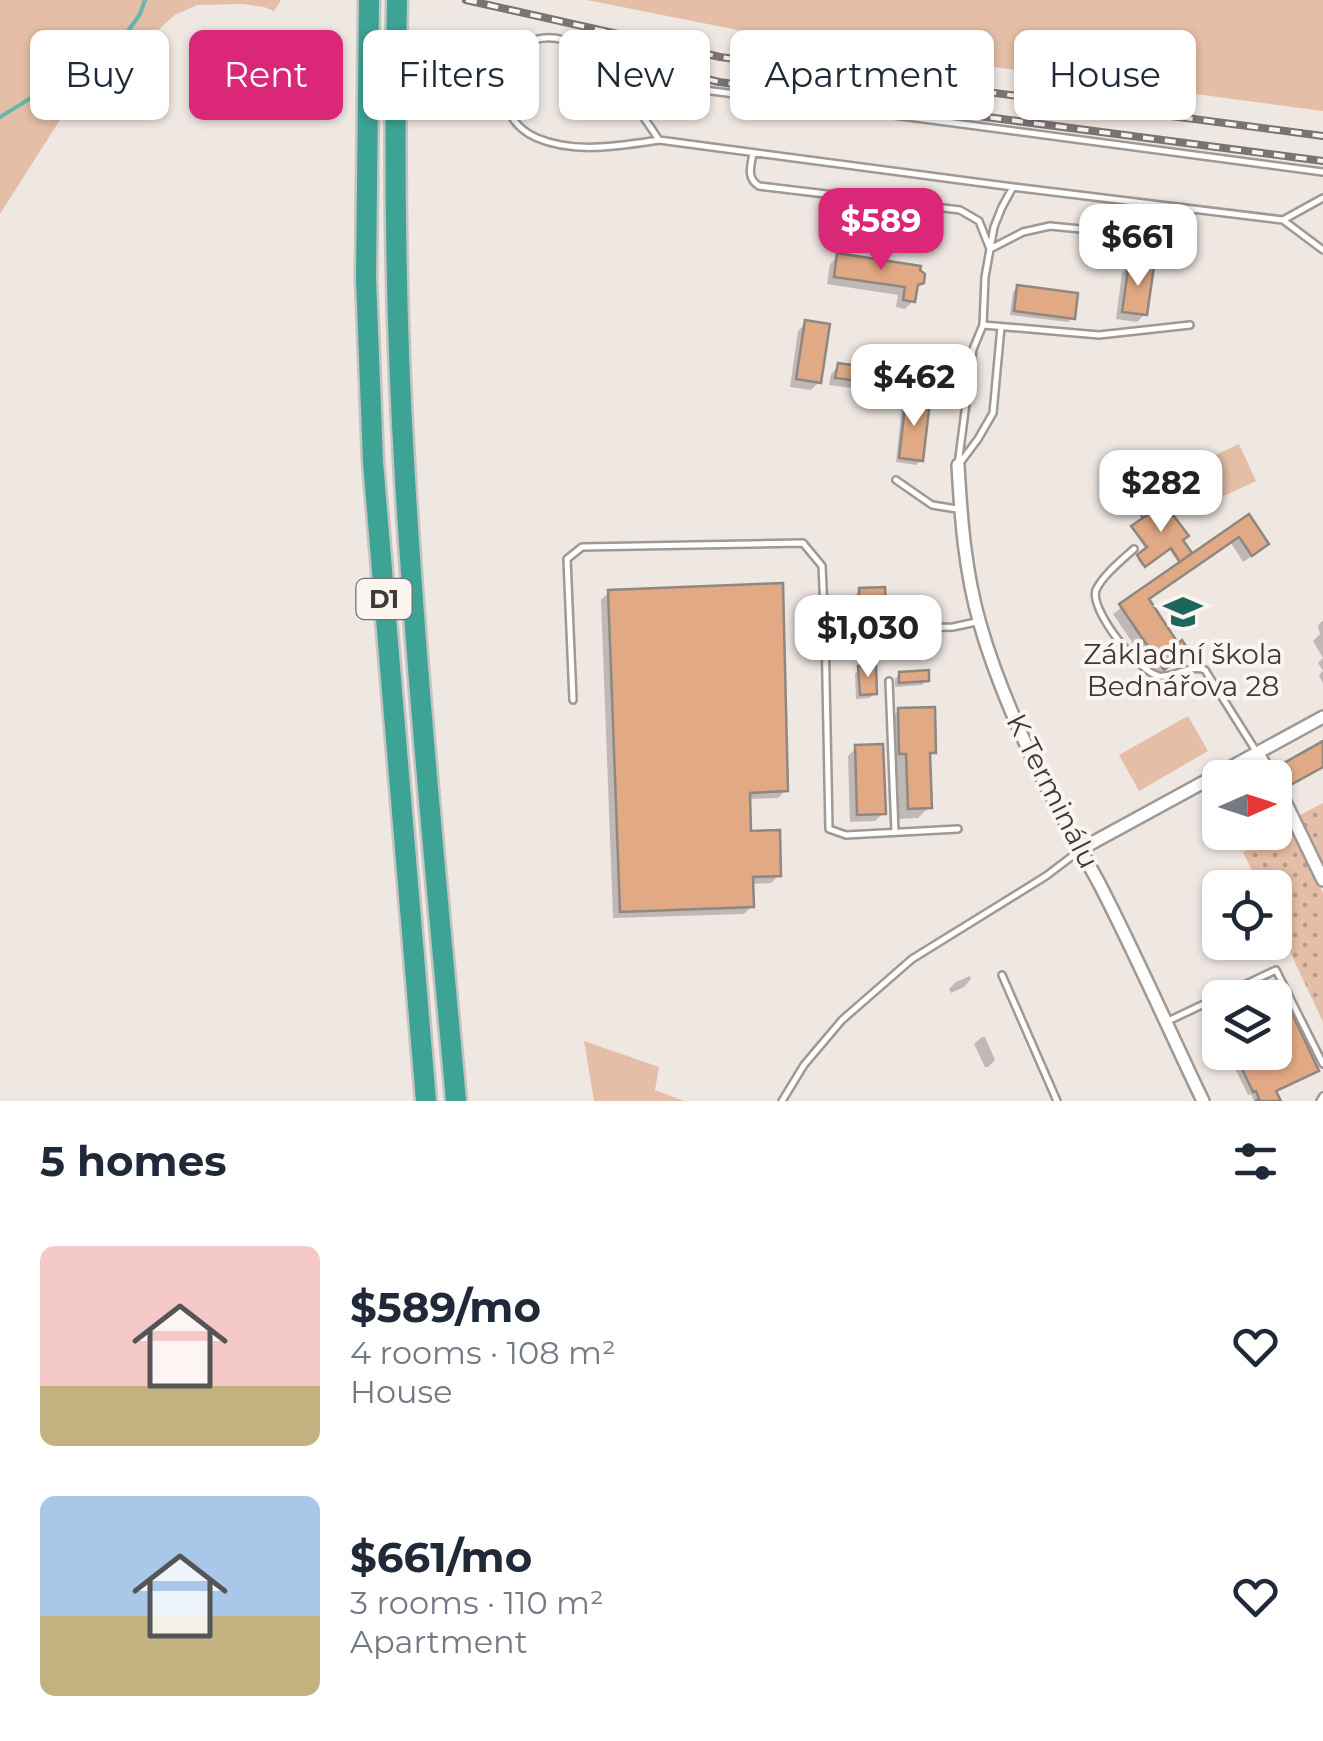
<!DOCTYPE html>
<html lang="en">
<head>
<meta charset="utf-8">
<style>
	body { margin:0; font-family:Montserrat,sans-serif; background:#f2f2f3; color:#1f2937; height:100vh; display:flex; flex-direction:column; font-size:38px; white-space:nowrap }
	* { box-sizing:border-box; margin:0 }
	p { font-size:32px; color:#747a83 }
	.icon { flex:none; width:55px; height:55px; fill:none; stroke:currentColor; stroke-width:2; stroke-linecap:round; stroke-linejoin:round }
	.map { position:relative; height:1101px; overflow:hidden }
	.sheet { display:flex; flex-direction:column; background:#fff; flex:1 }
	.sheet>* { flex:none }
	.hud { position:absolute; left:30px; top:30px; width:1265px; height:90px; display:flex; gap:20px }
	.needle { width:65px; rotate:87deg }
	.tools { position:absolute; left:1202px; top:760px; display:grid; gap:20px }
	.tools a { display:grid; place-items:center; width:90px; height:90px; border-radius:15px; background:#fff; box-shadow:0 2px 8px #0004; font-size:50px }
	.price { position:absolute; translate:-50% -85px; padding:0 22px; border-radius:20px; background:#fff; color:#222; font-size:32px; line-height:65px; filter:drop-shadow(0 2px 5px #0008) }
	.price::after { content:''; position:absolute; left:50%; top:60px; width:30px; height:22px; margin-left:-15px; background:inherit; clip-path:polygon(0 0,100% 0,50% 100%) }
	.price.active { background:#db2777; color:#fff }
	ul { padding:0; list-style:none }
	li { display:flex; align-items:center; gap:30px; height:250px; padding:0 40px }
	li span { display:grid; place-items:center; flex:none; width:280px; height:200px; border-radius:15px; color:#555 }
	li>.icon { margin-inline-start:auto }
	span .icon { width:120px; height:120px; fill:#fffc; stroke-width:1 }
	li b { font-size:42px }
	h2 { display:flex; justify-content:space-between; align-items:center; height:120px; padding:0 40px; font-size:42px }
	.chip { padding:0 35px; border-radius:15px; background:#fff; box-shadow:0 2px 8px #0004; font-size:35px; line-height:90px }
	.chip.active { background:#db2777; color:#fff }
	.map>svg:first-child { display:block }
</style>
</head>
<body>
<div class="map">
<svg width="1323" height="1101" viewBox="0 0 1323 1101">
	<defs>
		<pattern id="park-dots" width="8" height="8" patternUnits="userSpaceOnUse" patternTransform="scale(2.5)"><rect width="8" height="8" fill="#e4bea6"/><path d="M2 2h.1M6 6h.1" fill="none" stroke="#ba9b88" stroke-width="1.8" stroke-linecap="round"/></pattern>
	</defs>
	<rect width="100%" height="100%" fill="#efe7e2"/>
	<path fill="#e4bea6" d="M0,0h281l-7,11 -10,-4 -21,-3 -46,1 -22,10 -53,47 -43,28 -79,124z
		M587,0h736v111l-545,-73z
		M1239,444l17,37 -73,34 -17,-37z
		M1188,716l20,35 -69,40 -20,-36z
		M584,1041l75,26 -4,23 29,11h-90z"/>
	<path fill="url(#park-dots)" d="M1323,803v67l-23,-55z
		M1291,830l32,63v129l-48,-102v-32l-15,-1 -17,-35z"/>
	<path fill="#0003" d="M838,256l84,26 -7,7 -2,12 -8,8 -9,-2 2,-12 -71,-11 3,-20z
		M1130,265l15,49 -8,8 -21,-3 6,-46z
		M1018,288l55,30 -5,4 -58,-7 3,-23z
		M806,323l13,59 -8,8 -21,-3 8,-56z
		M839,366l51,26 -8,8 -23,-4 1,-7 -31,-4 2,-11z
		M907,401l14,59 -5,5 -20,-3 6,-56z
		M1164,507l16,33 2,23 66,-45 10,34 -15,10 -12,-19 -85,58 31,45 2,13 -24,17 -42,-62 67,-49 -12,-17 -26,18 -5,-7 10,-8 -15,-22z
		M860,590l23,21 -5,5 -22,1 -1,-22z
		M609,592l177,198 -8,8 -30,1 1,35 30,41 -8,8 -20,1 1,22 -8,8 -131,4 -12,-318z
		M1322,621h1v62l-4,-8 4,-4 -5,-8 5,-5 -10,-17 7,-7 -2,-8z
		M859,669l16,24 -5,5 -14,1 -1,-25z
		M900,674l27,6 -5,5 -27,2v-8z
		M899,710l35,42 -7,6 2,49 -11,11 -20,1 -2,-55h-7l-1,-43z
		M856,748l27,65 -8,8 -25,1 -2,-66z
		M970,976l1,3 -7,8 -13,6 -2,-4 7,-7z
		M1276,986l40,84 -4,5 -38,17 4,9h-24l-3,-7 -3,1 -21,-43h48z
		M1220,1013v25l-9,-18z
		M982,1037h3l10,23 -7,7h-3l-11,-23z"/>
	<g fill="none" stroke-linecap="round" stroke-linejoin="round">
		<path stroke="#65b7a9" stroke-width="4" d="M0,117l107,-66 17,-14 16,-23 5,-14"/>
	</g>
	<path fill="#e1a984" stroke="#8e8782" stroke-width="2.5" d="M837,253l84,13 -1,4 5,4 -1,9 -6,2 -3,17 -12,-2 2,-13 -71,-10z
		M1129,263l25,3 -7,49 -25,-3z
		M1017,285l61,8 -3,26 -61,-8z
		M805,320l25,4 -9,59 -25,-4z
		M838,363l57,8 -3,22 -26,-4 1,-7 -32,-4z
		M906,398l24,3 -7,60 -24,-3z
		M1164,502l8,12 4,-2 -3,3 16,21 -6,4 9,13 -12,9 -9,-14 -26,19 -8,-12 10,-8 -16,-21 12,-8 -2,-3 2,3z
		M1249,514l20,30 -17,12 -13,-19 -90,62 29,44 4,-3 8,12 -26,18 -45,-66z
		M783,583l5,208 -38,2 1,38 29,-1 1,46 -28,1 1,30 -134,5 -12,-322z
		M885,587l1,25 -26,1 -1,-25z
		M858,666h18l1,28 -17,1z
		M929,670v11l-30,2v-11z
		M935,707l1,46h-6l2,55 -24,1 -2,-55h-7l-1,-46z
		M1323,741v26l-38,21 -10,-20z
		M883,744l3,70 -29,1 -2,-70z
		M1278,983l41,88 -43,20 5,10h-26l4,-2 -3,-8 -3,1 -19,-40h41v-54h-28z"/>
	<g fill="none" stroke-linecap="round" stroke-linejoin="round">
		<g stroke="#9f9893" stroke-width="10">
			<path id="service" d="M614,78l709,94
				M659,140c-19,-29 -33,-49 -59,-71 -11,-10 -20,-25 -36,-29 -63,-17 -85,73 -27,98 38,16 82,8 122,2l354,47 270,33 40,30
				M753,153c-2,13 -7,25 6,33l201,24 19,11 11,28 33,-17 27,-6 103,10 11,-4 26,-23
				M1283,220l40,-22
				M983,325l116,10 91,-10
				M960,463l18,-24 15,-26 8,-86
				M958,465l15,-116 10,-24 2,-48 9,-50 8,-20 11,-20
				M896,480l36,25 25,4
				M1134,549c-12,11 -31,26 -38,41 -7,20 44,83 63,86 17,2 30,-12 46,-6l51,81
				M889,681l6,151
				M573,700l-6,-141 15,-12 221,-4 19,23 3,64
				M958,829l-112,6 -17,-6 -4,-199 128,-3 23,-5
				M1002,975l55,126
				M1168,1021l108,-51 47,94
				M782,1101l22,-36 38,-45 70,-61 134,-83 33,-25
				M1320,1101l3,-5"/>
		</g>
		<g stroke="#9f9893" stroke-width="16">
			<path id="minor" d="M958,465c3,54 7,107 22,159 18,63 52,138 84,196 12,23 25,44 37,67 36,70 68,143 102,214
				M1258,754l15,24
				M1275,781l48,99
				M1081,849l242,-132"/>
		</g>
		<g stroke="#c5c4c3" stroke-width="25">
			<path id="motorway" d="M369,0l-3,278 7,184 53,639
				M397,0c-3,154 -2,307 7,461 12,214 33,427 52,640"/>
		</g>
		<use href="#service" stroke="#fff" stroke-width="5"/>
		<use href="#minor" stroke="#fff" stroke-width="11"/>
		<use href="#motorway" stroke="#3da394" stroke-width="20"/>
		<g stroke="#797471" stroke-width="8">
			<path id="rail" d="M466,0l254,57 603,79
				M583,35l71,31 65,16 604,79"/>
		</g>
		<use href="#rail" stroke="#fcf4ef" stroke-width="4" stroke-dasharray="11" stroke-linecap="butt"/>
	</g>
	<defs>
		<g id="school-bare" transform="scale(3)"><path d="M0-5L7-2L0 1L-7-2ZM-4 1L0 2.5L4 1V4Q0 6-4 4Z" fill="#1d665b" stroke="#fcf4ef" stroke-width="2.5" paint-order="stroke"/></g>
	</defs>
	<g fill-rule="evenodd">
		<use href="#school-bare" x="1183" y="612"/>
	</g>
	<g text-anchor="middle" stroke-width="8" stroke-linejoin="round" paint-order="stroke">
		<rect fill="#fcf4ef" stroke="#76726f" stroke-width="2.5" x="356.5" y="579" width="55" height="40" rx="8"/>
		<g font-size="25" font-weight="bold" fill="#3d3a38">
			<text x="384" y="608">D1</text>
		</g>
		<g font-size="28" fill="#3d3a38" stroke="#fcf4ef">
			<text x="1183" y="664">Základní škola<tspan x="1183" dy="32">Bednářova 28</tspan></text>
		</g>
		<g font-size="28" fill="#3d3a38" stroke="#fcf4ef">
			<text transform="translate(1053 791) rotate(63)" y="10">K Terminálu</text>
		</g>
	</g>
</svg>
<div class="tools">
<a><svg class="needle" viewBox="-14 -14 28 28"><path d="M0-13l5 13h-10z" fill="#e53935"/><path d="M0 13l5-13h-10z" fill="#747a83"/></svg></a>
<a><svg class="icon" aria-label="locate" viewBox="0 0 24 24"><circle cx="12" cy="12" r="6"/><path d="M12 2v4M12 18v4M2 12h4M18 12h4"/></svg></a>
<a><svg class="icon" aria-label="layers" viewBox="0 0 24 24"><path d="M12 4l9 5-9 5-9-5zM3 14l9 5 9-5"/></svg></a>
</div>
<b class="price active" style="left:881px;top:273px">$589</b>
<b class="price" style="left:1138px;top:289px">$661</b>
<b class="price" style="left:914px;top:429px">$462</b>
<b class="price" style="left:1161px;top:535px">$282</b>
<b class="price" style="left:868px;top:680px">$1,030</b>
<div class="hud">
<a class="chip">Buy</a>
<a class="chip active">Rent</a>
<a class="chip">Filters</a>
<a class="chip">New</a>
<a class="chip">Apartment</a>
<a class="chip">House</a>
</div>
</div>
<section class="sheet">
<h2>5 homes<svg class="icon" aria-label="filters" viewBox="0 0 24 24"><path d="M4 7h16M4 17h16"/><circle cx="9" cy="7" r="2"/><circle cx="15" cy="17" r="2"/></svg></h2>
<ul>
<li><span style="background:linear-gradient(#f6c9c9 70%,#c2b280 0)"><svg class="icon" aria-label="home" viewBox="0 0 24 24"><path d="M3 11l9-7 9 7M6 9v11h12V9"/></svg></span><div><b>$589/mo</b><p>4 rooms · 108 m²</p><p>House</p></div><svg class="icon" aria-label="heart" viewBox="0 0 24 24"><path d="M12 20l-8-8c-3-5 5-10 8-4 3-6 11-1 8 4z"/></svg></li>
<li><span style="background:linear-gradient(#a9c7e8 60%,#c2b280 0)"><svg class="icon" aria-label="home" viewBox="0 0 24 24"><path d="M3 11l9-7 9 7M6 9v11h12V9"/></svg></span><div><b>$661/mo</b><p>3 rooms · 110 m²</p><p>Apartment</p></div><svg class="icon" aria-label="heart" viewBox="0 0 24 24"><path d="M12 20l-8-8c-3-5 5-10 8-4 3-6 11-1 8 4z"/></svg></li>
</ul>
</section>
</body>
</html>
